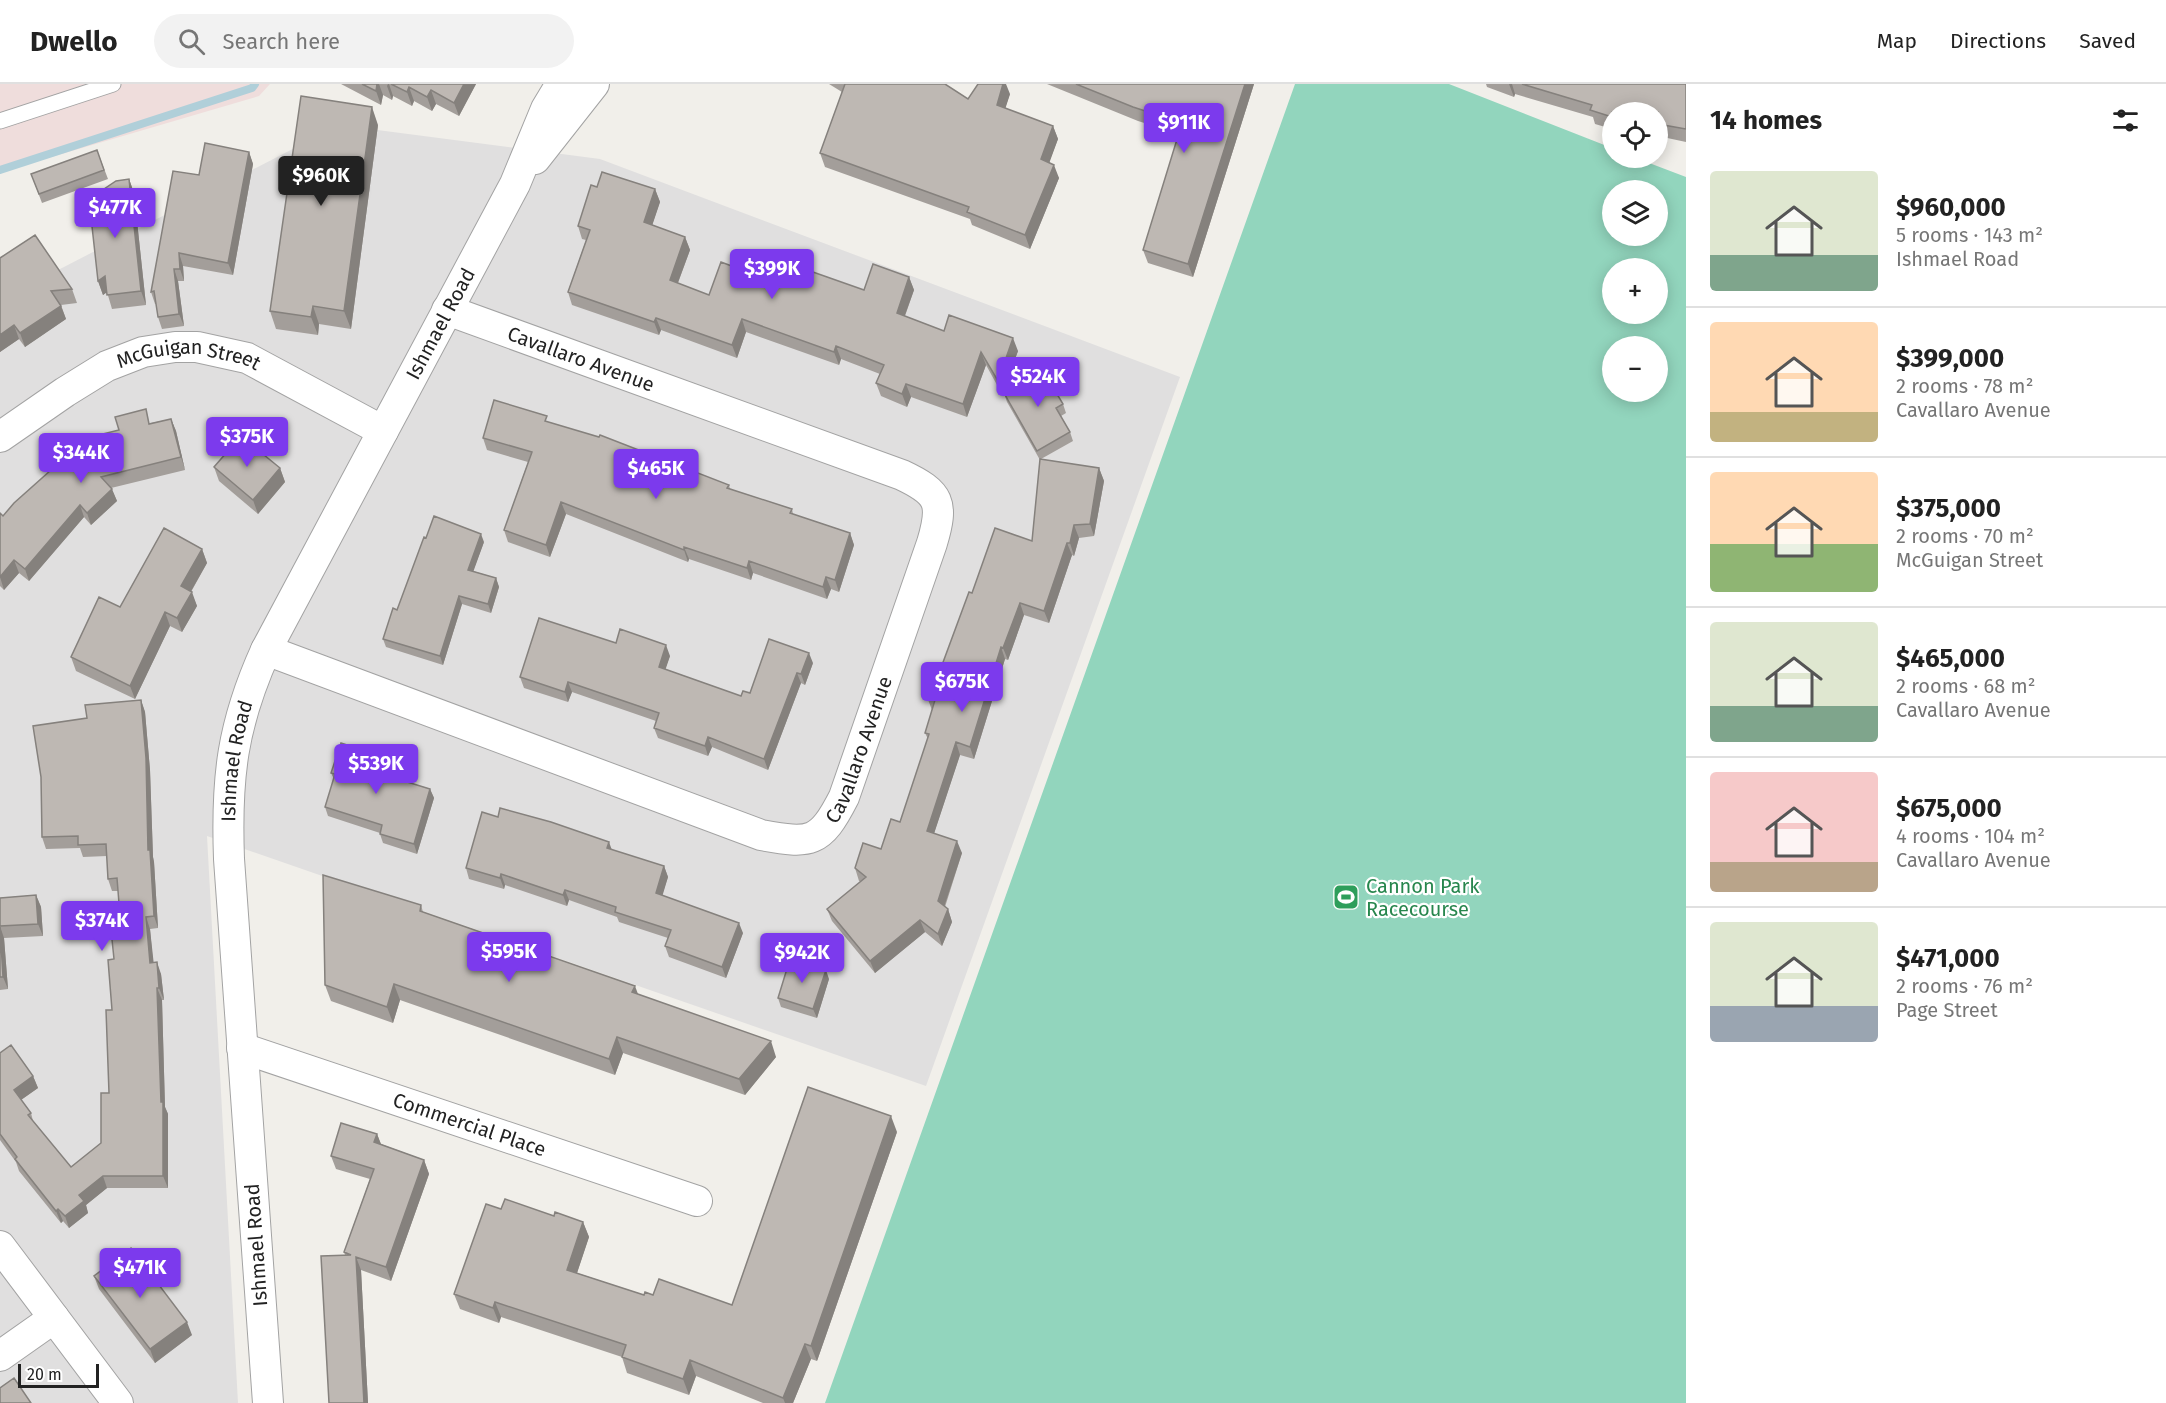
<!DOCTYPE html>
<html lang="en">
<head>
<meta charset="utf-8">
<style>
	body { margin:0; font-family:"Fira Sans",sans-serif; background:#f2f2f2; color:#222; height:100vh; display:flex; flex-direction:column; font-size:22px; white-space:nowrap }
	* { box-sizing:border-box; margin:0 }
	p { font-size:20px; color:#767676 }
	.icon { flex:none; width:33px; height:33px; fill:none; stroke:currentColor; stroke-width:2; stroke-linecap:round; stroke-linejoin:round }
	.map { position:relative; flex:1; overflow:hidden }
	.details { display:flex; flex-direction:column; background:#fff; width:480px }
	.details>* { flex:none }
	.tools { position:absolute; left:1602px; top:18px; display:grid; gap:12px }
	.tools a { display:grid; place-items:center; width:66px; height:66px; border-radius:50%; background:#fff; box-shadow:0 3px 15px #0003; font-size:30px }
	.scale { position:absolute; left:18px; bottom:15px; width:81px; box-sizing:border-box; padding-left:6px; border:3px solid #222; border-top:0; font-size:16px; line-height:21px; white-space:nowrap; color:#222; -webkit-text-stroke:4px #fff; paint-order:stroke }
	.price { position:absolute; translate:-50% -51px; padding:0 14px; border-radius:6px; background:#7c3aed; color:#fff; font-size:20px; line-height:39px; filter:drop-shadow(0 2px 3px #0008) }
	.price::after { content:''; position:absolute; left:50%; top:36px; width:18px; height:14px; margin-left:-9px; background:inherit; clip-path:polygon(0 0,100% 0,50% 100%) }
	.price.on { background:#222; color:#fff }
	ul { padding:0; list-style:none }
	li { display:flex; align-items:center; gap:18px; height:150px; padding:0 24px }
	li+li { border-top:2px solid #e0e0e0 }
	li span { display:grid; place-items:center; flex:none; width:168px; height:120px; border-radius:6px; color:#555 }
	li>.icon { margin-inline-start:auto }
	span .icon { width:72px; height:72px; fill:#fffc; stroke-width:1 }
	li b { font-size:26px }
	h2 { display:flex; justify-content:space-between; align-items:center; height:72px; padding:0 24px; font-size:26px }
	header { display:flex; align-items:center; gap:36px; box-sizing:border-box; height:84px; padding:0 30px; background:#fff; border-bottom:2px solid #e0e0e0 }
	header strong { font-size:28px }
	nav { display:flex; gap:33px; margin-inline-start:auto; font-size:21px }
	.search { width:420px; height:54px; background:#f2f2f2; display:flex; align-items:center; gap:15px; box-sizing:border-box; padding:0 21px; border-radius:33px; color:#767676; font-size:22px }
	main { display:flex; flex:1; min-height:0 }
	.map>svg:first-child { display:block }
</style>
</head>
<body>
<header>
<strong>Dwello</strong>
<div class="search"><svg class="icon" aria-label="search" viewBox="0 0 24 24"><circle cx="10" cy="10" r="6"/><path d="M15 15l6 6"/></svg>Search here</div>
<nav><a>Map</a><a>Directions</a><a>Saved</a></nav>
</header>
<main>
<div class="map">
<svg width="1686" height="1319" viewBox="0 0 1686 1319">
	<rect width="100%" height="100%" fill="#f1efea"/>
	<path fill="#e0dfdf" d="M339,41l261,34 580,218 -254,709 -719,-250 31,567h-238v-1103z"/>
	<path fill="#efdddc" d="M0,0h270l-11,12 -259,76z"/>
	<path fill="#92d5bd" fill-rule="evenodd" d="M1295,0h154l163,64v10h24l50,19v1226h-861zM1658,106v46h-46v-46zM1612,184h46v46h-46zM1612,262h46v46h-46z"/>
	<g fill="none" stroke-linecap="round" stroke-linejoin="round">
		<path stroke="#b0cfd9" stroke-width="8" d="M0,86l252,-82 3,-4"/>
		<g stroke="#a3a3a3" stroke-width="17">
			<path id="service" d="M0,37l113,-37"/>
		</g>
		<g stroke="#a3a3a3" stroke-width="32">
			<g id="minor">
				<path d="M535,75l59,-75"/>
				<path id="s1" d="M0,353l65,-45 42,-26 36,-14 32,-5h22l50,11 136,73"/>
				<path id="s2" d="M266,566l495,185c50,9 59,9 83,-38l88,-254c12,-40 8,-50 -30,-68l-455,-165"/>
				<path id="s3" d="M242,964l455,153"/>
				<path d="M0,1162l118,157"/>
				<path d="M0,1272l54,-38"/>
				<path id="s4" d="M268,1319l-39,-544c-3,-81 3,-134 37,-209l249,-466 31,-75 15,-25"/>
			</g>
		</g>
		<use href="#service" stroke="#fff" stroke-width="15"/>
		<use href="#minor" stroke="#fff" stroke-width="30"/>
	</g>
	<path fill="#a39e9a" d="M341,0h135l-17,32 -23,-12 -4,7 -18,-10 -2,5 -19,-10 -1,4 -9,-5 -2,10z
		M829,0h116l23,15 42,-5 -5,14 48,18 5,13 -9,23 10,16 -29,71 -58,-24 -2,-6 -145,-52 -5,-14 22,-61z
		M1047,0h207l-61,193 -45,-14 -5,-13 36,-116 -41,-13z
		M1486,0h200v58l-28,-6v-24h-46v17l-17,-5 -2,-7 -78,-23 -1,3 -27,-10z
		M378,41l-27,204 -32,-5 -1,11 -42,-6 -6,-18z
		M97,66l11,29 -66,24 -11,-29z
		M249,68l4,12 -20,111 -50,-9 1,15h-6l6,45 -22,3 -4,-12 -2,-13h-1l-4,-12 48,-117z
		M129,95l5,14 12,112 -34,4 -5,-17 -4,3 -5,-14z
		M597,103l58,2 5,13 -8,23 33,12 5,13 -12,33 31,12 76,-9 79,4 45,-13 5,13 -9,26 39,15 74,20 -16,43 -16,-29 -19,52 -56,-20 -4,10 -26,-11 -5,-13 4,-9 -39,-15 -2,6 -93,-33 -9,26 -76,-28 -2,5 -87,-30 -4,-13 18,-52 -4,-1 -4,-13z
		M0,174l72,31 5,14 -16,2 5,14 -41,28 -6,-8 -19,13z
		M1004,309l59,11 3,9 -5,3 9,16 3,9 -32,18 58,9 5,13 -10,55 -15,2 -5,18 -2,-1 -23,68 -25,-8 -16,45 -3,-1 -31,100 -14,-4 -26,78 28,20 -17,54 3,2 4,13 -10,24 -17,-14 -50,41 -43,-52 -5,-12 34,-27 -2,-1 -4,-13 26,-19 19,-27 28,-83 -3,-6 7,-23 -5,-13 15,-32 30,-72 60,-52 8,-81 -33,-58z
		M171,335l5,12 9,39 -74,18 6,13 -26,24 -7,-8 -55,64 -10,-8 -15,17 -4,-4v-73l3,3 148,-93z
		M549,338l180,63 1,4 62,20 1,5 57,19 4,12 -15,47 -8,-3 -4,10 -74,-26 -2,7 -62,-21 -1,3 -122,-48 -16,43 -42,-15 -4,-12 24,-68 -41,-12 -4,-12z
		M214,383l66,1 5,14 -27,32 -39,-33z
		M484,458l-11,29 23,7 3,9 -8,26 -29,-9 -19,61 -57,-18 -3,-8 14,-29z
		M202,465l5,14 -16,29 6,14 -15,26 -12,-6 -35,73 -59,-28 -5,-14 49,-50z
		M616,559l54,13 -5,13 76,27 9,-3 63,-30 -8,22 -4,-2 -33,87 -56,-23 -4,9 -50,-18 -4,-10 2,-7 -84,-29 -4,10 -44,-14 -4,-11z
		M141,616l4,12 5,58 3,87 1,5 4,66 -8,1 3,34 8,11 3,26h-2l3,107 3,7v74h-61l-21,17 2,8 -19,15 -6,-7 -2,2 -42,-52 -3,-9 -16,-22v-87l33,23 5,12 -17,12 10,13 2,8 38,46 30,-24 8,-50 5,-134 7,-30 -3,-38h-6l-4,-12 -1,-23 -24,1 -3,-9 -34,1 -4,-12 45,-119z
		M386,682l-3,8 47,15 4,9 -17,56 -34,-11 -3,-9v-1l-52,-17 -3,-9 9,-28 -3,-6z
		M612,766l52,16 4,11 -6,18 81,38 -17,45 -57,-21 -4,-11 3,-8 -49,-16 -2,-5 -48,-17 -2,6 -62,-21 -1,4 -35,-10 -3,-11z
		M36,811l5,12 2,29 -39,2 4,51 -8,1v-92z
		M421,821l2,7 215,82 138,63 -31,38 -122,-42 -8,22 -215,-75 -7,23 -62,-22 -6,-16z
		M829,895l-12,39 -36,-11 -3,-9z
		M897,1048l-80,229 -6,-2 -18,44h-30l-67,-27 -7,19 -62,-22 -5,-16 -121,-40 -2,6 -39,-14 -6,-15 47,-85 53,7 29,6 6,15 -12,36 67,22h9l79,10z
		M377,1050l4,10 43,16 5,14 -38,107 -30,-11 7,133h-39l16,-148 -1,-3 26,-73 -34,-10 -5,-13z
		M94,1192l98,59 -37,28 -56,-74z"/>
	<path fill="#85817d" d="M377,0h2l4,11 -2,10 -5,-14z
		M388,0h1l4,12 -1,4 -5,-14z
		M464,0h12l-17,32 -5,-13z
		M1003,0h3l4,10 -8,25 -5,-14z
		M1245,0h9l-61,193 -5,-13z
		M1509,0h3l3,10 -1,3z
		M409,3l5,14 -2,5 -5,-14z
		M431,6l5,14 -4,7 -5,-14z
		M372,23l6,18 -27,204 -7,-18z
		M1053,42l5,13 -12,33 -5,-13z
		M249,68l4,12 -20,111 -5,-12z
		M1054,81l5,13 -29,71 -5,-14z
		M129,95l5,14 12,112 -5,-14z
		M655,105l5,13 -11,33 -5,-13z
		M685,153l5,13 -16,43 -4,-13z
		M179,169l4,13 1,15 -4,-12z
		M174,185l4,12 6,45 -5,-12z
		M105,192l5,14 -7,5 -5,-14z
		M909,193l5,13 -13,36 -4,-13z
		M61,222l5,13 -41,28 -5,-14z
		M313,222l6,18 -1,11 -7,-18z
		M656,234l5,12 -2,5 -5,-13z
		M742,235l4,13 -9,26 -5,-13z
		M14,241l5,14 -19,13v-17z
		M1013,254l5,13 -16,43 -4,-13z
		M836,262l5,13 -2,6 -5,-13z
		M981,268l5,13 -19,52 -4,-13z
		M906,300l5,13 -4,10 -5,-13z
		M171,335l5,12 9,39 -4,-13z
		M280,384l5,14 -27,32 -5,-14z
		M1099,384l5,13 -10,55 -4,-12z
		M112,405l5,12 -26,24 -4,-12z
		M561,418l5,12 -16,43 -4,-12z
		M80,421l4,12 -55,64 -4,-12z
		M1074,441l5,13 -5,18 -4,-13z
		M850,449l4,12 -15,47 -4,-12z
		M481,450l3,8 -13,36 -3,-8z
		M1067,459l5,12 -23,68 -5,-12z
		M684,463l5,12 -1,3 -4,-12z
		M202,465l5,14 -21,37 -5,-14z
		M14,476l5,13 -15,17 -4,-13z
		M749,477l4,12 -2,7 -4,-12z
		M826,493l5,12 -4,10 -4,-12z
		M496,494l3,9 -8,26 -3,-9z
		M192,508l5,14 -15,26 -5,-14z
		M459,512l3,8 -19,61 -3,-9z
		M1020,519l4,12 -16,45 -5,-12z
		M165,528l5,14 -35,73 -5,-13z
		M666,561l4,11 -7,21 -4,-10z
		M1001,563l4,12 -31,100 -4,-12z
		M809,569l4,10 -8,22 -4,-11z
		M797,589l4,10 -33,87 -4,-11z
		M568,598l4,10 -4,10 -3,-10z
		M141,616l4,12 5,58 3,87 1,5 4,66 -4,-12 -6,-66z
		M708,653l4,10 -4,9 -3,-10z
		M956,658l4,13 -29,88 -4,-12z
		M383,673l3,9 -5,16 -3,-9z
		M430,705l4,9 -17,56 -3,-10z
		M957,757l5,12 -20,60 -4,-12z
		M609,758l4,11 -6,-5z
		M664,782l4,11 -8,27 -4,-11z
		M501,790l4,11 -1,4 -4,-11z
		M565,806l4,10 -2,6 -4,-11z
		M36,811l5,12 2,29 -5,-12z
		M948,825l4,13 -10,24 -4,-12z
		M146,833l4,12 5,46 -5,-12z
		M920,836l5,12 -50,41 -5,-12z
		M739,839l4,10 -17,45 -4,-11z
		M0,842l4,12 4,51 -5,-12z
		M157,878l4,12 3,26 -5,-12z
		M826,886l3,9 -12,39 -4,-9z
		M394,900l6,16 -7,23 -6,-16z
		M635,902l6,16 -9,-10z
		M157,904l5,12 3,107 3,7v74l-5,-12z
		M617,953l6,16 -8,22 -6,-16z
		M771,957l5,16 -31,38 -6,-16z
		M33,992l5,12 -20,14 -4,-12z
		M891,1032l6,16 -80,229 -6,-15z
		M377,1050l5,13 -8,-5z
		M424,1076l5,14 -38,107 -5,-14z
		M103,1092l4,12 -21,17 2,8 -19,15 -4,-12 14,-21z
		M58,1125l5,12 -2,2 -5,-12z
		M583,1138l6,15 -16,48 -6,-15z
		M356,1173l5,13 7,133h-4z
		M495,1218l6,15 -2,6 -6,-15z
		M187,1238l5,13 -37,28 -5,-14z
		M805,1260l6,15 -18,44h-8l-2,-5z
		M690,1276l6,16 -7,19 -6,-16z"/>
	<path fill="#beb8b3" stroke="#85817d" stroke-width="1.5" d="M362,0h15l-1,7z
		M391,0h73l-10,19 -23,-13 -4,7 -18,-10 -2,5z
		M845,0h100l23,15 10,-15h25l-6,21 56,21 -12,33 13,6 -29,70 -58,-23 2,-5 -149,-54z
		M1076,0h169l-57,180 -45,-14 39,-127 -49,-16z
		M1522,0h164v45l-28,-5v-12h-46v5l-22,-7 2,-5z
		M301,12l71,11 -28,204 -31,-5 -2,11 -41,-6z
		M205,59l44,9 -21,111 -49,-10 1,16h-6l5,45 -21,3 -4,-26 -3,1 22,-121 26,4z
		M97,66l7,20 -65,24 -8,-20z
		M602,88l53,17 -11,33 41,15 -15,43 39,15 12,-33 64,24 8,-21 71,25 9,-26 36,13 -12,36 47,18 5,-16 64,23 -15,43 -17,-29 -18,52 -57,-20 -4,10 -26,-11 8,-18 -48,-19 -2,6 -92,-33 -10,26 -76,-27 -2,4 -86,-30 22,-62 -12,-4 13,-41 6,2z
		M129,95l12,112 -34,4 -2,-19 -7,5 -9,-82 27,-18z
		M35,151l37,54 -21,2 10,15 -41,27 -6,-8 -14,10v-77z
		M1039,280l24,40 -7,4 14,24 -33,19 -33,-58z
		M494,316l53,16 -2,5 54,16 1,-2 129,50 -2,3 65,21 -2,4 60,20 -15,47 -9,-3 -3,10 -74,-26 -2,7 -63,-21v3l-123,-48 -15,43 -42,-15 28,-78 -49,-14z
		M146,325l3,15 22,-5 10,38 -80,20 11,12 -25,24 -7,-8 -55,64 -11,-9 -14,17v-64l3,3 11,-13 73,-65 32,-8 -4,-13z
		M241,352l39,32 -27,32 -39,-33z
		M1040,375l59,9 -9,56 -16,1 -4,18h-3l-23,68 -24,-8 -17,45 -2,-1 -31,100 -14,-5 -29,89 30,10 -19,60 10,8 -10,25 -18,-14 -50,41 -43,-52 39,-32 -11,-9 8,-25 18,6 10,-30 9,3 29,-88 -4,-1 10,-33 -8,-3 11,-33 4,1 27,-73 3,1 23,-65 37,13z
		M434,432l47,18 -13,36 28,8 -8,26 -29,-8 -19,60 -57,-17 10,-31 4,2 27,-73 2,1z
		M164,444l38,21 -21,37 11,6 -15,26 -12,-6 -35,74 -59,-29 28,-60 21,10z
		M539,534l77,25 4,-14 46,16 -7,22 82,29 2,-5 7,2 19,-54 40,14 -8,21 -4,-1 -33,86 -56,-22 -3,9 -51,-18 5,-15 -91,-31 -3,10 -45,-15z
		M141,616l5,58 2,92h2l4,66 -8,1 4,46 7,-1 2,26h-2l4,114h2v74h-60l-24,19 5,6 -19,15 -7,-7 -2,2 -41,-52 2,-2 -17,-23v-81l11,-8 22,31 -19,14 17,23 -3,2 43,52 30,-24v-50h8l-3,-83h6l-4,-50 6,-1 -3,-29 10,-1 -4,-51 -9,1 -2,-35 -28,1v-9l-36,1 -1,-60 -8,-51 54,-8 -2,-13z
		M341,659l42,14 -5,16 52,16 -16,55 -34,-10 2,-9 -57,-18 10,-33 -4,-1z
		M500,724l51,14 58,20 -2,6 57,18 -8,27 83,30 -17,44 -57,-21 6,-16 -56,-18 1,-5 -51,-17 -2,5 -62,-21 -1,4 -34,-10 16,-56 16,5z
		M323,791l98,30 -1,6 215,75 -3,6 139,49 -32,38 -122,-42 -8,22 -215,-75 -7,23 -62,-22z
		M36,811l2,29 -38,2v-28z
		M0,843l3,50h-3z
		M790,875l36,11 -13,39 -35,-11z
		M808,1003l83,29 -80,230 -6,-2 -22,54 -93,-38 -7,19 -61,-22 4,-12 -131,-43 -2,6 -39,-14 32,-90 15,5 4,-10 49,17 1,-4 28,10 -16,48 77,25 1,-3 8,3 6,-16 73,26z
		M341,1039l36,11 -3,8 50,18 -38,107 -30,-10 8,146h-35l-8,-147 30,-1 -7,-3 30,-83 -43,-13z
		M131,1164l56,74 -37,27 -56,-73z
		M14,1294l17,25h-31v-15z"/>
	<defs>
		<g id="stadium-square" transform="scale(1.35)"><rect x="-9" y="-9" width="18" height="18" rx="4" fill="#2e9e5b" stroke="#fff"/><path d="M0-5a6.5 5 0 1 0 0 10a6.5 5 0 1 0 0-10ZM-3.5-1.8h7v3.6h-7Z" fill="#fff"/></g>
	</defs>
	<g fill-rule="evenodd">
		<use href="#stadium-square" x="1346" y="813"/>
	</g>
	<g text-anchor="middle" stroke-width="4.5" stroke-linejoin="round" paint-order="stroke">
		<g font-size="20" fill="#222" stroke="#fff">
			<text dy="7" stroke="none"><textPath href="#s4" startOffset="1130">Ishmael Road</textPath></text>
			<text transform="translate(581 275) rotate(20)" y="7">Cavallaro Avenue</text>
			<text dy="7" stroke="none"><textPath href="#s1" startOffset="213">McGuigan Street</textPath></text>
			<text dy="7" stroke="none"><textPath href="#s2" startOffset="682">Cavallaro Avenue</textPath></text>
			<text dy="7" stroke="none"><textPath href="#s4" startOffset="644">Ishmael Road</textPath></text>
			<text dy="7" stroke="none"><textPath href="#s3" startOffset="240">Commercial Place</textPath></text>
			<text transform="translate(256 1161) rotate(-94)" y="7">Ishmael Road</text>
		</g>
		<g font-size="20" fill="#27864d" stroke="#fff" text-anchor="start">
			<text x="1366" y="809">Cannon Park<tspan x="1366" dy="23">Racecourse</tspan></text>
		</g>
	</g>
</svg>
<div class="tools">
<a><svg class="icon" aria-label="locate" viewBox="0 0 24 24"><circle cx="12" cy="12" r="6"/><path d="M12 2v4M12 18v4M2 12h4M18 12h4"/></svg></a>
<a><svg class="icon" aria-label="layers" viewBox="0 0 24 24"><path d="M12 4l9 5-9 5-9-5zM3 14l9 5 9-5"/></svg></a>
<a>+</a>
<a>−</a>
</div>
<div class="scale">20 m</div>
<b class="price" style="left:1184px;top:70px">$911K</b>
<b class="price on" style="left:321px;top:123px">$960K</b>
<b class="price" style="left:115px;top:155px">$477K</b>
<b class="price" style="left:772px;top:216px">$399K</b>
<b class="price" style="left:1038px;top:324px">$524K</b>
<b class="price" style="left:247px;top:384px">$375K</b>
<b class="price" style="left:81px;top:400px">$344K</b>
<b class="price" style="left:656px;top:416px">$465K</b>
<b class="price" style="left:962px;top:629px">$675K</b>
<b class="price" style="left:376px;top:711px">$539K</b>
<b class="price" style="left:102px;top:868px">$374K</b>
<b class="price" style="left:509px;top:899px">$595K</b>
<b class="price" style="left:802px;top:900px">$942K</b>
<b class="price" style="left:140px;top:1215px">$471K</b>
</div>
<section class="details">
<h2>14 homes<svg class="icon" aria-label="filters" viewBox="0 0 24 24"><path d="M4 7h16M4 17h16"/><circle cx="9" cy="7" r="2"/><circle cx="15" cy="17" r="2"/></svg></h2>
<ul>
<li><span style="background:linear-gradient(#dfe7d0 70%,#7fa58c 0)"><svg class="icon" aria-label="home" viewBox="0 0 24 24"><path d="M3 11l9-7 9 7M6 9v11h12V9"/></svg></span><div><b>$960,000</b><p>5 rooms · 143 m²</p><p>Ishmael Road</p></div></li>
<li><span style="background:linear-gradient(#ffd9b3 75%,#c2b280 0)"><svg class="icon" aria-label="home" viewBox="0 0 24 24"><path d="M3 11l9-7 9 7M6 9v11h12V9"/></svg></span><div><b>$399,000</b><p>2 rooms · 78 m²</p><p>Cavallaro Avenue</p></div></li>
<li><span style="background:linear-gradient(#ffd9b3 60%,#8fb573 0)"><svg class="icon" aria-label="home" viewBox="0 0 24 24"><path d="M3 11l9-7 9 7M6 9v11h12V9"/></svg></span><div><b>$375,000</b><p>2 rooms · 70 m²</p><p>McGuigan Street</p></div></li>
<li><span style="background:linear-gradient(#dfe7d0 70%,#7fa58c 0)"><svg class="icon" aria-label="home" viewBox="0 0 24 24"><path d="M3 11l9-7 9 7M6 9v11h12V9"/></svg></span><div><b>$465,000</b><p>2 rooms · 68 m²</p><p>Cavallaro Avenue</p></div></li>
<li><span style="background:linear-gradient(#f6c9c9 75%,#b9a48a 0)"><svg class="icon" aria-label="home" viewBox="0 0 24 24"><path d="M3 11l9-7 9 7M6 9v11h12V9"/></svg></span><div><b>$675,000</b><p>4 rooms · 104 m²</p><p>Cavallaro Avenue</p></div></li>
<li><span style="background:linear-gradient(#dfe7d0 70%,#9aa5b1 0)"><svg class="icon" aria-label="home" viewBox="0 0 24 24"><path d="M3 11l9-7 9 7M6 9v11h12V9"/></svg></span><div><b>$471,000</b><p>2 rooms · 76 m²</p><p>Page Street</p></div></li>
</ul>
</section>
</main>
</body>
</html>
